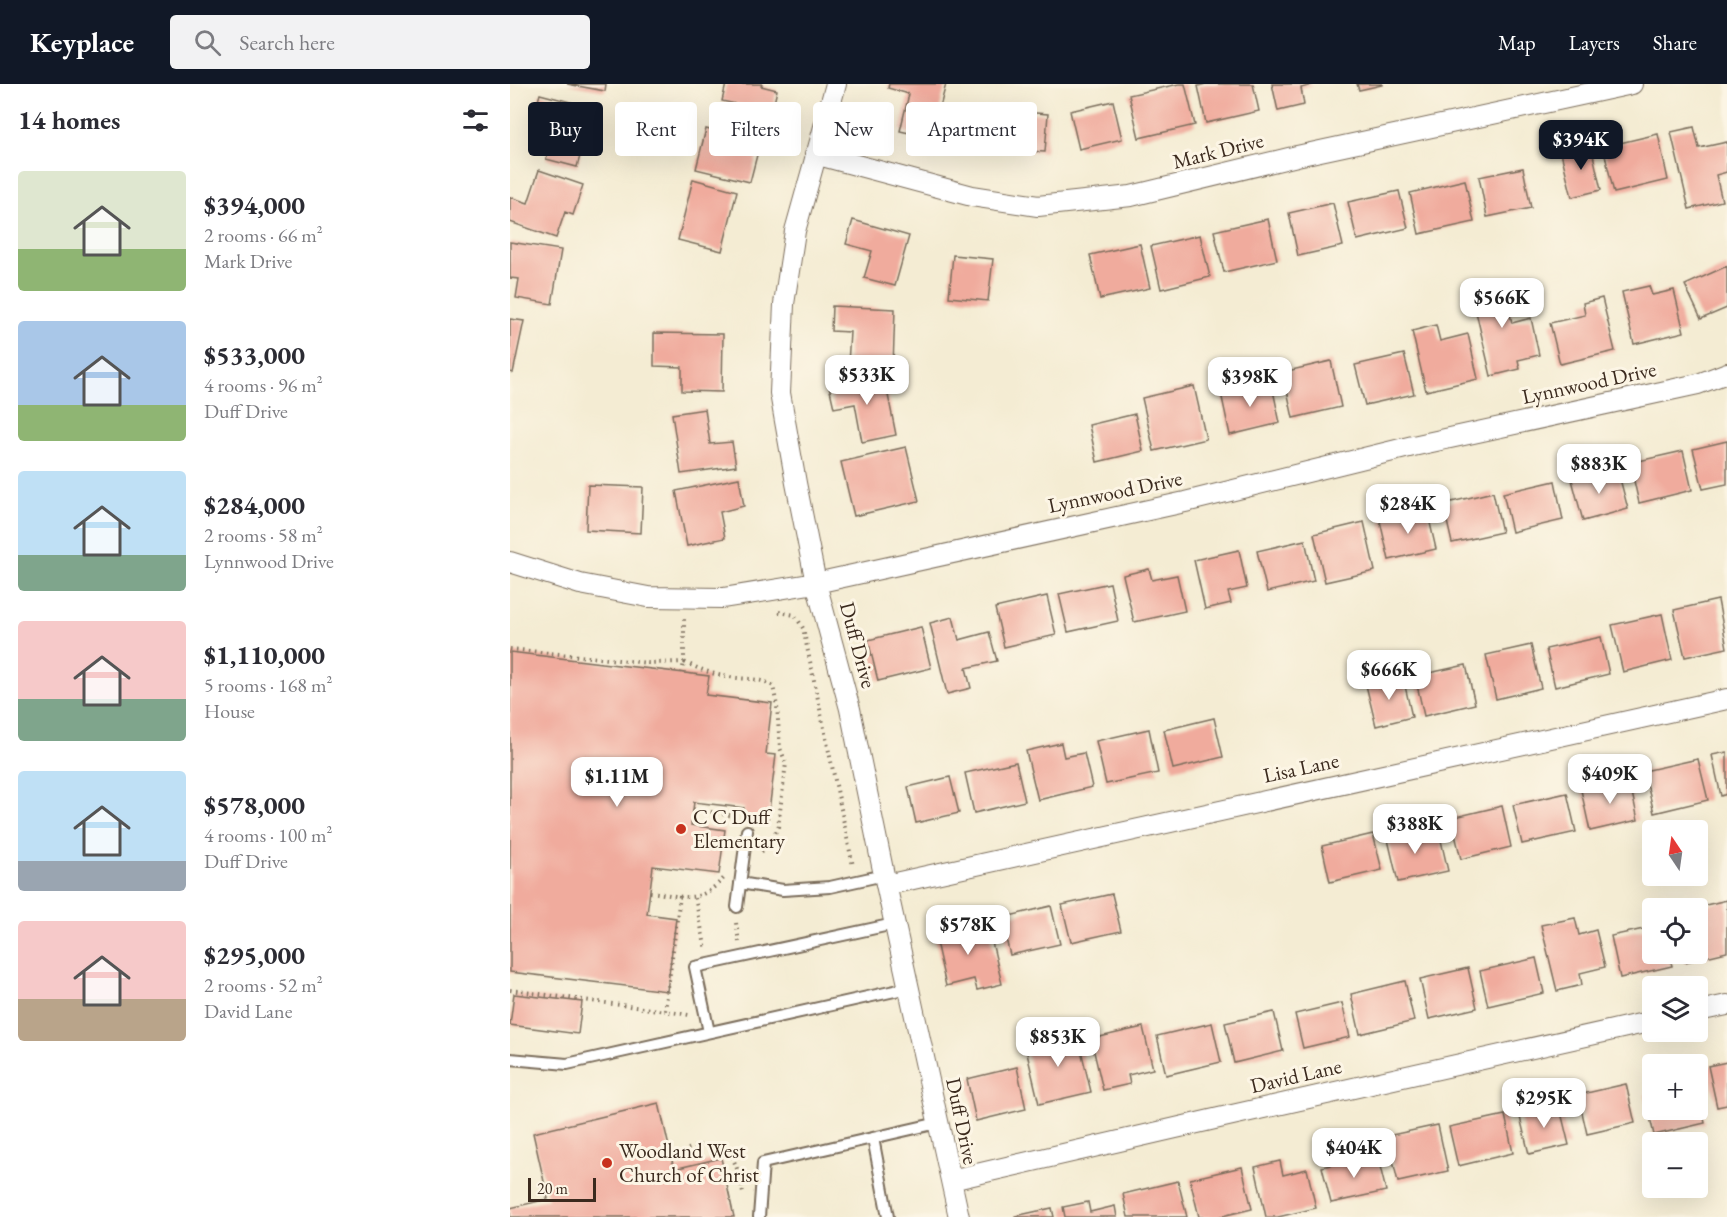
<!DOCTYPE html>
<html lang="en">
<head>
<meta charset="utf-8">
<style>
	body { margin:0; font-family:"EB Garamond",serif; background:#f2f2f3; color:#2b2b33; height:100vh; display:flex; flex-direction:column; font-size:22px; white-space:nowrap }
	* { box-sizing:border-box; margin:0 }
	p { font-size:20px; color:#7c7c81 }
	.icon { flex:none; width:33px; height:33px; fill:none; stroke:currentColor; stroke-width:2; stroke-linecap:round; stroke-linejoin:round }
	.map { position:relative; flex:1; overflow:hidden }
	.side { display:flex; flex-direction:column; background:#fff; width:510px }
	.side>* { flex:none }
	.guide { position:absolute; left:18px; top:18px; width:570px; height:54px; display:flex; gap:12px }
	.needle { width:39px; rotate:347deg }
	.tools { position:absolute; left:1132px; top:736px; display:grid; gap:12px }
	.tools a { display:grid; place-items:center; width:66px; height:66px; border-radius:6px; background:#fff; box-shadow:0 6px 24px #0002; font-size:30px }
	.scale { position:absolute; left:18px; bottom:15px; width:68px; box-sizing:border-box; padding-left:6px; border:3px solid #3b2a1e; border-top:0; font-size:16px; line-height:21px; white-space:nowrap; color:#3b2a1e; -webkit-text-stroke:4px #fcf5e5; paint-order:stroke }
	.price { position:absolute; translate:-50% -51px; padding:0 14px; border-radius:12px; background:#fff; color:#222; font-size:20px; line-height:39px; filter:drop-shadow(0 2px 3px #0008) }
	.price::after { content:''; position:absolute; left:50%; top:36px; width:18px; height:14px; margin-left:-9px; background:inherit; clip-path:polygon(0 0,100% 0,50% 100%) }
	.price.current { background:#111827; color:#fff }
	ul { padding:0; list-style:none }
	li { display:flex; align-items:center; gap:18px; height:150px; padding:0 18px }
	li span { display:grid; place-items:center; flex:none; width:168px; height:120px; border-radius:6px; color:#555 }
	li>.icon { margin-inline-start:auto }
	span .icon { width:72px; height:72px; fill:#fffc; stroke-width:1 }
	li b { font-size:26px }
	h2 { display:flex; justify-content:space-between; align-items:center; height:72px; padding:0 18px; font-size:26px }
	.chip { padding:0 21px; border-radius:6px; background:#fff; box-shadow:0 6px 24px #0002; font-size:21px; line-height:54px }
	.chip.current { background:#111827; color:#fff }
	header { display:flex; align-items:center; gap:36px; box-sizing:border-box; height:84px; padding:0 30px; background:#111827; color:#fff }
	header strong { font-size:28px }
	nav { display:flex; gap:33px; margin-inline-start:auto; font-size:21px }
	.search { width:420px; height:54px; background:#f2f2f3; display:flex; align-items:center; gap:15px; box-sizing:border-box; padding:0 21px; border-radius:6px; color:#7c7c81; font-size:22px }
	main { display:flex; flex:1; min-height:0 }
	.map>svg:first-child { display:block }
</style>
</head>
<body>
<header>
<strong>Keyplace</strong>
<div class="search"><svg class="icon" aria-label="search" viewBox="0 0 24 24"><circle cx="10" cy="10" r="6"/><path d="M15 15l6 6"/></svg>Search here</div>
<nav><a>Map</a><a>Layers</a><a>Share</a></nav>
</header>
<main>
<section class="side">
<h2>14 homes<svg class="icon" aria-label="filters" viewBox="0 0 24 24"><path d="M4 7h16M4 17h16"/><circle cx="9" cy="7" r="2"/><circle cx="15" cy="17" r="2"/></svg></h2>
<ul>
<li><span style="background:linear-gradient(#dfe7d0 65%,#8fb573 0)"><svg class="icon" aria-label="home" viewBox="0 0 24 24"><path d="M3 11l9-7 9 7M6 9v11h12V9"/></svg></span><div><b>$394,000</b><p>2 rooms · 66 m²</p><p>Mark Drive</p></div></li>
<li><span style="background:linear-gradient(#a9c7e8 70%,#8fb573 0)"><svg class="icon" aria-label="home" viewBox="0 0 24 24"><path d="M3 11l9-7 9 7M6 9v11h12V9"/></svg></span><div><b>$533,000</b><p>4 rooms · 96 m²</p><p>Duff Drive</p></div></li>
<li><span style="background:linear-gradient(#bfe0f5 70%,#7fa58c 0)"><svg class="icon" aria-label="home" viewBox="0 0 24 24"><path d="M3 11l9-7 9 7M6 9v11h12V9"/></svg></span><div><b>$284,000</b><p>2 rooms · 58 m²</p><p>Lynnwood Drive</p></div></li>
<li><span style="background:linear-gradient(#f6c9c9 65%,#7fa58c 0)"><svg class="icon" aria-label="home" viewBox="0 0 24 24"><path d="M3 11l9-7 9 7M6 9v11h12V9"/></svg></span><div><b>$1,110,000</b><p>5 rooms · 168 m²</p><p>House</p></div></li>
<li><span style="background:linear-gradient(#bfe0f5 75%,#9aa5b1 0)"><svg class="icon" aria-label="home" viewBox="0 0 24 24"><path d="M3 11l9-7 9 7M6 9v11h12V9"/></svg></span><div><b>$578,000</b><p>4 rooms · 100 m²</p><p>Duff Drive</p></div></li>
<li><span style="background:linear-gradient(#f6c9c9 65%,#b9a48a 0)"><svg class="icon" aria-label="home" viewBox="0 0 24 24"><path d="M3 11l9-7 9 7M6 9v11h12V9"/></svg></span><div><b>$295,000</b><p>2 rooms · 52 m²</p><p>David Lane</p></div></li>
</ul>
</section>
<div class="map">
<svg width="1217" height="1133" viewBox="0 0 1217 1133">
	<rect width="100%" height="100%" fill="#fcf5e5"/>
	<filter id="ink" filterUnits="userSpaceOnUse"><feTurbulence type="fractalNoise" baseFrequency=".0167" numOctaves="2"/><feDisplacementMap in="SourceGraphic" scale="12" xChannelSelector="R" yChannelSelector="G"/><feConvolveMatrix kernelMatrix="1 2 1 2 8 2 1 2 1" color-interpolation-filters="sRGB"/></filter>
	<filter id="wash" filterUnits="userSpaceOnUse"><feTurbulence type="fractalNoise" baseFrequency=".008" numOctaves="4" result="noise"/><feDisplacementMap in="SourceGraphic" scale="24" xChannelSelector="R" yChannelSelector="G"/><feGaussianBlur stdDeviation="1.35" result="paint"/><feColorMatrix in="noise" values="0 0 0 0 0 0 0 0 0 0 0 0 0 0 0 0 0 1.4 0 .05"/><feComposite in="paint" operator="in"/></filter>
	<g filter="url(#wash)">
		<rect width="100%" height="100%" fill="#f4ecd3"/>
		<g id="blocks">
			<path fill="#f0ab9d" d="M57,0h39l-1,7z
				M216,0h36l-1,2 16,4 -5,22 -50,-11z
				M379,0h57l-14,54 -32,-7 9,-37 -21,-6z
				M669,0h6l10,41 -56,13 -10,-43z
				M696,0h47l6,27 -53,12 -8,-37z
				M762,0h40v1l-11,3 3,17 -26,6z
				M847,0h25v1l-23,5z
				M30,10l53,14 -16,59 -31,-8 10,-35 -23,-6z
				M603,17l9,38 -43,10 -9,-38z
				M486,26l52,4 -3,38 -52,-3z
				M222,37l32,7 -14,54 -54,-13 10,-40 23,6z
				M1184,43l5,21 28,-6v30l-11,3 6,26 -33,8 -18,-77z
				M1148,50l10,46 -54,13 -11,-46z
				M1081,62l10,44 -29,7 -11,-44z
				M1013,84l8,40 -44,9 -8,-40z
				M29,86l44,15 -10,30 -8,-3 -9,26 -46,-16v-25l18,6z
				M183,95l44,12 -15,60 -44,-11z
				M955,96l9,42 -55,12 -9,-41z
				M889,107l9,37 -51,12 -9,-38z
				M823,119l10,43 -45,10 -9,-43z
				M758,135l9,41 -53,12 -10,-41z
				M343,136l56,16 -14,50 -31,-8 8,-27 -26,-7z
				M690,151l10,42 -49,12 -10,-43z
				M0,158l51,8 -9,54 -36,-6 3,-19 -9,-1z
				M630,160l10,44 -50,11 -10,-44z
				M443,171l40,4 -5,42 -39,-4z
				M1217,182v42l-26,11 -16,-34z
				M992,195l10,44 19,-5 8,37 -21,5 2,9 -29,7 -21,-90z
				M1139,202l3,9 22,-5 10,42 -50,12 -12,-52z
				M1092,214l13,53 -55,13 -10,-41 35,-8 -2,-12z
				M322,222l63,3 -2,57 -45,-2 2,-32 -19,-1z
				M0,235l14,2 -11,52 -3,-1z
				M926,241l4,16 28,-7 10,45 -52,12 -14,-60z
				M144,249l69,1 -1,58 -40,-1v-24l-28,-1z
				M894,270l10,40 -49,11 -10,-40z
				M821,277l10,46 -48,11 -10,-46z
				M374,291l12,60 -34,7 -7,-38 -21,4 -5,-22z
				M761,297l9,42 -50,12 -9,-42z
				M684,302l12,53 -52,12 -12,-53z
				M195,325l5,35 22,-2 4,24 -55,8 -9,-60z
				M625,330l8,37 -46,11 -8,-37z
				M1217,357v43l-24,5 -10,-40z
				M396,363l13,54 -65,15 -13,-54z
				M1173,367l9,39 -53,13 -9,-40z
				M1084,386l3,11 22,-6 9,34 -45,12 -12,-45z
				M229,394l5,28 -24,6 5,26 -38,8 -11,-55z
				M1045,397l8,39 -51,12 -9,-39z
				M78,401l55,2 -2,46 -55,-3z
				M983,408l9,40 -50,11 -9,-39z
				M917,426l9,39 -47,11 -9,-39z
				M854,438l11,49 -50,11 -11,-48z
				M795,456l9,41 -47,11 -10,-41z
				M729,466l8,38 -19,4 3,11 -26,6 -11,-49z
				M639,485l3,11 25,-5 8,36 -51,11 -11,-47z
				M600,499l8,38 -50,11 -9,-38z
				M537,512l9,39 -52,12 -9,-39z
				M1208,516l9,48 -42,9 -11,-47z
				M1152,530l10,46 -49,12 -11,-47z
				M443,533l6,23 30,-8 8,29 -31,7 5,20 -24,6 -17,-71z
				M411,543l10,41 -53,13 -10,-41z
				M1091,553l8,37 -54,13 -9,-38z
				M1021,561l10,43 -45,11 -10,-44z
				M0,568l199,24 -3,19 66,8 -6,51 10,1 -8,64 -25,-3 1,-8 -50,-6 -3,23 34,5 -6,44 -66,-8 -6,48 29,4 -9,73 -157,-19z
				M956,581l9,39 -51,12 -9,-40z
				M893,593l9,40 -36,9 -10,-41z
				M704,634l9,39 -50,12 -9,-39z
				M639,645l9,44 -52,11 -10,-43z
				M551,659l3,14 20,-4 8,34 -54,13 -12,-49z
				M1217,668v42l-6,2 -9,-41z
				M1188,675l10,41 -54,13 -10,-42z
				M506,678l9,39 -51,12 -9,-40z
				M440,693l9,36 -43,10 -8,-36z
				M1119,695l9,41 -48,11 -9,-41z
				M1057,709l9,39 -54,12 -9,-39z
				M992,722l9,41 -50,12 -10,-41z
				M901,741l3,17 26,-6 8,35 -50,11 -12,-51z
				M863,750l9,36 -52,12 -8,-36z
				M602,810l9,37 -50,11 -9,-37z
				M1217,816v52l-42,10 -2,-8h15v-45l-5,-1z
				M541,822l9,38 -50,11 -9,-37z
				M1065,834l4,17 17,-5 9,37 -25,6 2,12 -25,6 -16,-66z
				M477,837l15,63 -25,6 -3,-11 -28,7 -12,-53z
				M1143,843v27h16l3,12 -52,12 -9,-42z
				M1026,874l8,35 -56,13 -8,-35z
				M958,884l9,40 -48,11 -9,-40z
				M895,897l9,40 -54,13 -9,-40z
				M4,910l68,8 -4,32 -68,-9z
				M832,919l8,34 -47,11 -8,-34z
				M764,928l9,39 -49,12 -9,-40z
				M702,939l9,39 -55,13 -9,-39z
				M633,943l10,42 -25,6 2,9 -27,6 -12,-51z
				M567,949l14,59 -52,12 -14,-59z
				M1217,978v43l-10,2 -9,-41z
				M507,983l9,42 -50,12 -9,-42z
				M1116,1000l9,39 -48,11 -9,-39z
				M1143,1009v17h45l1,-15 6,28 -51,12 -9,-40z
				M149,1019l15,66 47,-11 13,59h-224v-9l38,-9 -15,-66z
				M1049,1020l10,41 -40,9 -10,-41z
				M995,1031l8,38 -55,13 -9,-39z
				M928,1041l10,46 -50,11 -11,-46z
				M867,1070l9,37 -55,12 -9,-36z
				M770,1077l3,14 24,-6 9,39 -38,9h-12l-11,-50z
				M732,1083l10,42 -34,8h-19l-9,-38z
				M668,1097l9,36h-59l-5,-23z
				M578,1118l2,10 25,-6 2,11h-52l-2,-10z
				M542,1124l2,9h-39v-1z"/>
		</g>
	</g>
	<g filter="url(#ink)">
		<use href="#blocks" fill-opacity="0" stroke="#7c6e5d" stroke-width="1.5"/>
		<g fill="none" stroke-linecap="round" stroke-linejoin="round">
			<g stroke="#7c6e5d" stroke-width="14">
				<path id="service" d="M230,799l43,7 47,-3 54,-12
					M227,823l10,-76
					M199,948l-14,-65 199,-43
					M0,975l57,5 341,-76
					M363,1054l15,79
					M249,1133l4,-54 175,-40"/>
			</g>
			<g stroke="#7c6e5d" stroke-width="22">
				<path id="minor" d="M326,0l-41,147 -11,73 -4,89 16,90 20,100 34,126 34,166 75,342
					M305,70l157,42 66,10 93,-10 166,-40 335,-72
					M0,478l70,22 68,13 75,1 93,-15 369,-81 228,-56 285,-62 29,-11
					M376,801l841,-186
					M1188,927l29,-6
					M441,1096l268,-62 434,-97"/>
			</g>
			<path stroke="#7c6e5d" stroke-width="4" stroke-dasharray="1.5 4.5" stroke-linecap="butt" d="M269,528l16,3 8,13 50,238
				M0,565l138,14 36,-1v-43
				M172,589l2,-11c15,7 30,13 46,15 16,3 30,0 43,9l4,20 3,42 6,15 -8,64 -10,20 -9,6
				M183,725l41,7v5
				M140,808c34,4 47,14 74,-14
				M170,812l-15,115 24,4
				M185,814l11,52
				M226,839l3,19
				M0,906l155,21
				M178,1065c7,-2 16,-5 24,-4 23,1 27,30 31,48"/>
			<use href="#service" stroke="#fff" stroke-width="10"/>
			<use href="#minor" stroke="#fff" stroke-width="20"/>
		</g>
	</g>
	<g fill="#c8321e" stroke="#fcf5e5" stroke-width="2">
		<circle cx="171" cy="745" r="6"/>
		<circle cx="97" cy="1079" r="6"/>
	</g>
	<g text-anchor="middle" stroke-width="6" stroke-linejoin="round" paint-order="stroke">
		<g font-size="21" fill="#3b2a1e" stroke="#fcf5e5">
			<text transform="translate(708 67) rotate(-14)" y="7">Mark Drive</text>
			<text transform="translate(1079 299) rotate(-12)" y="7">Lynnwood Drive</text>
			<text transform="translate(605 408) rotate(-12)" y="7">Lynnwood Drive</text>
			<text transform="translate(348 561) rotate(75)" y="7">Duff Drive</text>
			<text transform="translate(791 684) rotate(-12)" y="7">Lisa Lane</text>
			<text transform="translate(786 992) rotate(-13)" y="7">David Lane</text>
			<text transform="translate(452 1037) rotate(78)" y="7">Duff Drive</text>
		</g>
		<g font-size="21" fill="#3b2a1e" stroke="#fcf5e5" text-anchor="start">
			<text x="183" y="740">C C Duff<tspan x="183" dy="24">Elementary</tspan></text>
			<text x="109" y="1074">Woodland West<tspan x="109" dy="24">Church of Christ</tspan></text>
		</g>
	</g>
</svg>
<div class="tools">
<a><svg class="needle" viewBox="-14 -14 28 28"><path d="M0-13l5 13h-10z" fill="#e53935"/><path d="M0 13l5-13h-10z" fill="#7c7c81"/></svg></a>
<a><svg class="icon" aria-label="locate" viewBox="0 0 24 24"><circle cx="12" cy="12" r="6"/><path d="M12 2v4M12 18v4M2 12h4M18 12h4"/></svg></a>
<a><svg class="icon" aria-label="layers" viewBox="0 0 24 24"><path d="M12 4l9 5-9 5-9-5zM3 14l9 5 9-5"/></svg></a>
<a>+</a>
<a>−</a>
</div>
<div class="scale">20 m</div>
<b class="price current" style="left:1071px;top:87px">$394K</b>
<b class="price" style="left:992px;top:245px">$566K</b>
<b class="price" style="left:357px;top:322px">$533K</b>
<b class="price" style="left:740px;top:324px">$398K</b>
<b class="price" style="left:1089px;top:411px">$883K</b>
<b class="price" style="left:898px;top:451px">$284K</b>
<b class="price" style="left:879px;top:617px">$666K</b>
<b class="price" style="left:1100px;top:721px">$409K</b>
<b class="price" style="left:107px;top:724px">$1.11M</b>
<b class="price" style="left:905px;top:771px">$388K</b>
<b class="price" style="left:458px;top:872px">$578K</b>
<b class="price" style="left:548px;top:984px">$853K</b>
<b class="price" style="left:1034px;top:1045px">$295K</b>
<b class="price" style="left:844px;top:1095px">$404K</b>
<div class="guide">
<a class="chip current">Buy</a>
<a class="chip">Rent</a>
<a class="chip">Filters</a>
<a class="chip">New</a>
<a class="chip">Apartment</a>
</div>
</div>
</main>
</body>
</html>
